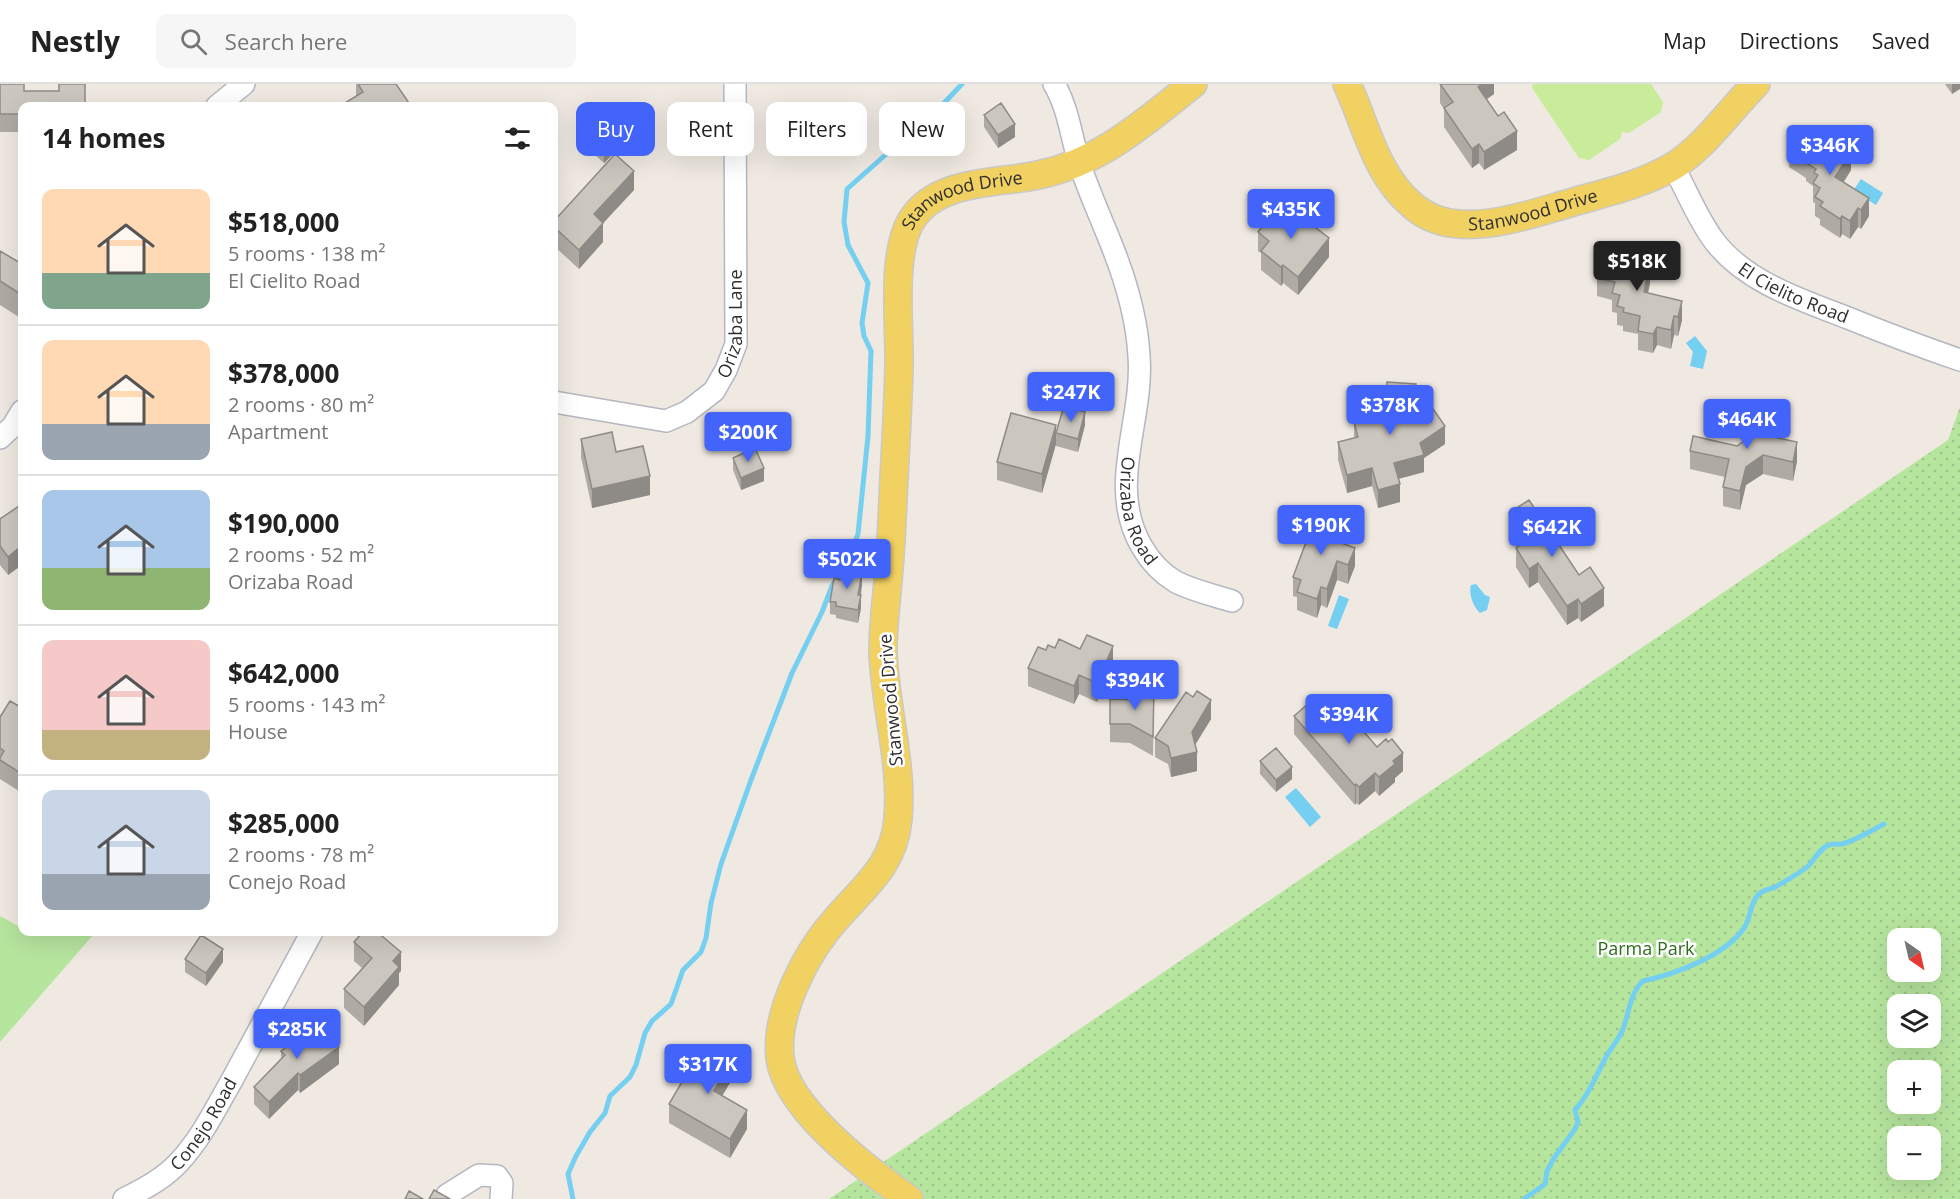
<!DOCTYPE html>
<html lang="en">
<head>
<meta charset="utf-8">
<style>
	body { margin:0; font-family:"Open Sans",sans-serif; background:#f6f6f6; color:#222; height:100vh; display:flex; flex-direction:column; font-size:22px; white-space:nowrap }
	* { box-sizing:border-box; margin:0 }
	p { font-size:20px; color:#767676 }
	.icon { flex:none; width:33px; height:33px; fill:none; stroke:currentColor; stroke-width:2; stroke-linecap:round; stroke-linejoin:round }
	.map { position:relative; flex:1; overflow:hidden }
	.panel { position:absolute; left:18px; top:18px; width:540px; height:834px; display:flex; flex-direction:column; background:#fff; border-radius:12px; box-shadow:0 6px 24px #0002 }
	.panel>* { flex:none }
	.guide { position:absolute; left:576px; top:18px; width:570px; height:54px; display:flex; gap:12px }
	.needle { width:39px; rotate:146deg }
	.fabs { position:absolute; left:1887px; top:844px; display:grid; gap:12px }
	.fabs a { display:grid; place-items:center; width:54px; height:54px; border-radius:12px; background:#fff; box-shadow:0 6px 24px #0002; font-size:30px }
	.price { position:absolute; translate:-50% -51px; padding:0 14px; border-radius:6px; background:#4264fb; color:#fff; font-size:20px; line-height:39px; filter:drop-shadow(0 2px 3px #0008) }
	.price::after { content:''; position:absolute; left:50%; top:36px; width:18px; height:14px; margin-left:-9px; background:inherit; clip-path:polygon(0 0,100% 0,50% 100%) }
	.price.current { background:#222; color:#fff }
	ul { padding:0; list-style:none }
	li { display:flex; align-items:center; gap:18px; height:150px; padding:0 24px }
	li+li { border-top:2px solid #e0e0e0 }
	li span { display:grid; place-items:center; flex:none; width:168px; height:120px; border-radius:12px; color:#555 }
	li>.icon { margin-inline-start:auto }
	span .icon { width:72px; height:72px; fill:#fffc; stroke-width:1 }
	li b { font-size:26px }
	h2 { display:flex; justify-content:space-between; align-items:center; height:72px; padding:0 24px; font-size:26px }
	.pill { padding:0 21px; border-radius:12px; background:#fff; box-shadow:0 6px 24px #0002; font-size:21px; line-height:54px }
	.pill.current { background:#4264fb; color:#fff }
	header { display:flex; align-items:center; gap:36px; box-sizing:border-box; height:84px; padding:0 30px; background:#fff; border-bottom:2px solid #e0e0e0 }
	header strong { font-size:28px }
	nav { display:flex; gap:33px; margin-inline-start:auto; font-size:21px }
	.search { width:420px; height:54px; background:#f6f6f6; display:flex; align-items:center; gap:15px; box-sizing:border-box; padding:0 21px; border-radius:12px; color:#767676; font-size:22px }
	.map>svg:first-child { display:block }
</style>
</head>
<body>
<header>
<strong>Nestly</strong>
<div class="search"><svg class="icon" aria-label="search" viewBox="0 0 24 24"><circle cx="10" cy="10" r="6"/><path d="M15 15l6 6"/></svg>Search here</div>
<nav><a>Map</a><a>Directions</a><a>Saved</a></nav>
</header>
<div class="map">
<svg width="1960" height="1115" viewBox="0 0 1960 1115">
	<defs>
		<pattern id="park-dots" width="8" height="8" patternUnits="userSpaceOnUse" patternTransform="scale(1.5)"><rect width="8" height="8" fill="#b6e59e"/><path d="M2 2h.1M6 6h.1" fill="none" stroke="#9dc588" stroke-width="1.8" stroke-linecap="round"/></pattern>
	</defs>
	<rect width="100%" height="100%" fill="#efe9e1"/>
	<path fill="#b6e59e" d="M0,832l22,12v4l72,2 -94,108z"/>
	<path fill="url(#park-dots)" fill-rule="evenodd" d="M1960,323v792h-1131l1119,-759zM1898,855h32v33h-32zM1898,921h32v33h-32zM1898,987h32v33h-32zM1898,1053h32v33h-32z"/>
	<path fill="#c9ec9a" d="M1533,0h118l12,18 -2,10 -32,21 -7,-1 -2,7 -31,21 -10,-2 -47,-70z"/>
	<path fill="#75cff0" d="M1861,95l22,14 -7,12 -23,-14z
		M1695,252l12,15 -4,18 -13,-3 3,-14 -7,-9z
		M1476,500l9,11 5,2 -3,13 -7,3c-6,-5 -12,-19 -9,-28z
		M1339,511l10,4 -12,30 -9,-3z
		M1296,704l25,29 -11,10 -25,-30z"/>
	<g fill="none" stroke-linecap="round" stroke-linejoin="round">
		<path stroke="#75cff0" stroke-width="5" d="M573,1115l-5,-25 8,-18 14,-24 15,-19 5,-17 20,-19 6,-12 9,-32 7,-12 19,-17 12,-34 18,-18 5,-14 5,-35 10,-39 30,-84 41,-107 30,-61 10,-26 15,-22 11,-30 10,-98 3,-85 -7,-15 -2,-13 6,-40 -20,-38 -4,-23 3,-33 98,-87 17,-18
			M1524,1115l21,-15 2,-13 7,-13 21,-29 3,-7 -3,-12c14,-16 21,-34 31,-53 5,-9 13,-18 17,-28 6,-16 7,-36 20,-48 32,-7 82,-25 101,-53 7,-10 6,-25 14,-33 4,-5 11,-5 17,-8 10,-5 22,-13 31,-19 8,-6 13,-20 23,-23 4,-2 9,0 13,-1 15,-4 28,-13 42,-20"/>
		<g stroke="#b4b7c1" stroke-width="24">
			<g id="minor">
				<path id="s1" d="M1054,0c14,23 17,52 25,78 9,28 22,56 33,84 14,35 25,72 27,110 5,65 -33,130 3,191 8,14 19,26 34,35 18,9 37,13 56,19"/>
				<path d="M217,22l27,-22"/>
				<path id="s2" d="M1673,82c14,25 25,54 42,76 32,41 87,58 133,76 37,15 74,29 112,42"/>
				<path id="s3" d="M554,318l112,19 21,-9 27,-21 12,-21 10,-26 -1,-260"/>
				<path d="M0,354l13,-12 9,-15"/>
				<path d="M447,1111l32,-20 18,1 5,7 -1,16"/>
				<path id="s4" d="M124,1115c20,-10 41,-21 56,-38 22,-24 36,-53 52,-81 27,-49 53,-99 80,-148"/>
			</g>
		</g>
		<g stroke="#c9c9c9" stroke-width="30">
			<g id="major">
				<path id="s5" d="M1347,0c20,43 28,90 66,122 13,11 29,17 46,18 36,3 76,-11 111,-21 34,-10 71,-18 102,-36 33,-20 57,-56 84,-83"/>
				<path id="s6" d="M909,1115c-40,-28 -124,-91 -129,-142 -5,-45 27,-106 57,-139 28,-32 57,-53 61,-99 5,-56 -13,-111 -15,-167 0,-28 4,-56 6,-83 2,-24 3,-47 4,-70 2,-45 5,-89 6,-133 1,-40 -8,-111 12,-145 25,-42 86,-37 127,-46 63,-13 107,-53 155,-91"/>
			</g>
		</g>
		<use href="#minor" stroke="#fff" stroke-width="21"/>
		<use href="#major" stroke="#f2d163" stroke-width="27"/>
	</g>
	<path fill="#afaba4" d="M0,0l25,7h34l26,-7 -63,22v26h-22z
		M356,0h40l13,22 -53,-10z
		M1440,0h54v10l-7,5 30,51 -33,20 -5,-7 -7,5 -28,-41v-18l-4,-6z
		M1945,0h15l-8,10z
		M984,31l31,22 -17,11 -14,-21z
		M587,51l30,15 -13,13 -17,-15z
		M1789,65l62,21 -7,12 25,34 -8,13 -3,-2 -8,12 -8,-5 -2,4 -20,-13v-6l-5,-3v-13l-2,-1v-16l-7,-5v-3l-17,-11z
		M634,106l-31,33v19l-24,27 -25,-23v-25z
		M1258,148l71,25 -31,38 -15,-12 -2,3 -20,-16v-17l-3,-2z
		M0,167l22,13v55l-22,-14z
		M1627,175l23,24 -2,10 34,27 -4,16 -4,-1 -3,14 -14,-4 -4,8 -15,-3v-16l-15,-3v-5l-6,-1v-12l-5,-1v-12l-15,-4v-18z
		M1416,317l-1,16 30,27 -21,14v14l-26,7 2,23 -22,6 -6,-22 -25,7 -9,-33v-18l16,-4v-16l31,-9z
		M1769,333l3,20 25,24 -4,20 -30,-7 -17,11 -6,25 -17,-4v-19l2,-10 -35,-8v-18l47,-5 11,-8z
		M1085,341l-7,27 -22,-6v-13z
		M581,355l35,13 34,43 -58,13 -11,-51z
		M1056,360l-14,49 -45,-13v-18z
		M733,374l31,23 -23,9 -8,-20z
		M22,421v67l-3,-5 -11,8 -8,-10v-46z
		M1509,429l70,62 25,31 -23,16 -3,-4 -11,7 -29,-43 -9,6 -13,-21v-19l3,-2 -10,-14z
		M1305,449l39,11 11,22 -7,18 -11,-4 -10,28 -6,-3 -4,13 -20,-8v-13l-4,-1v-19l12,-31z
		M862,501l-1,10v13l-3,15 -22,-5v-3l-6,-1v-12z
		M1055,564l58,17 -16,37 -18,-8 -5,10 -46,-18v-18l18,-18z
		M1154,603l-1,69 -23,-13 -20,-1v-43l27,1z
		M22,624v85l-22,-14v-62z
		M1294,632l31,5 78,50 -8,7v4l-16,14 -4,-5 -16,14 -3,-2 -1,2 -61,-71z
		M1211,635l-16,26 2,26 -26,6 -3,-13 -13,-7v-19z
		M1260,677l32,18 -16,13 -16,-18z
		M354,858l47,29 -2,2v12l-35,41 -20,-18v-19l18,-21 -8,-7z
		M185,875l38,3 -17,24 -21,-14z
		M281,967l58,13 -39,29 -2,-3 -29,29 -15,-15v-17l27,-28z
		M731,997l-9,15 25,33 -17,29 -61,-35v-19z"/>
	<path fill="#8e8b86" d="M1482,0h12v10l-16,11v-18z
		M1952,0h8v5l-8,5z
		M1015,40v13l-17,11v-13z
		M1517,47v19l-33,20v-18z
		M617,53v13l-13,13v-12z
		M1479,60v19l-7,5v-19z
		M1851,68v18l-16,25v-18z
		M634,87v19l-40,43v-19z
		M1869,114v18l-8,13v-19z
		M1858,124v19l-8,12v-18z
		M1842,132v18l-2,4v-19z
		M603,139v19l-24,27v-19z
		M1329,154v19l-31,38v-18z
		M1650,180v19l-6,28v-19z
		M1283,181v18l-2,3v-19z
		M1682,217v19l-4,16v-19z
		M1674,232v19l-3,14v-19z
		M1657,243v18l-4,8v-19z
		M1416,300v17l-2,34v-17z
		M1085,328v13l-7,27v-13z
		M1772,334v19l-4,-1z
		M1056,341v19l-14,49v-19z
		M1445,342v18l-21,14v14l-30,8v-17l26,-20z
		M1797,358v19l-4,20v-19z
		M1763,371v19l-17,11 -6,25v-19l6,-24z
		M764,384v13l-23,9v-12z
		M1372,384v18l-25,7v-18z
		M650,392v19l-58,13v-19z
		M1400,400v18l-22,6v-18z
		M1344,443v18l-5,-3z
		M19,464v19l-11,8v-18z
		M1355,464v18l-7,18v-19z
		M1337,477v19l-10,28v-19z
		M1538,479v19l-9,6v-19z
		M862,489v12l-4,22v-12z
		M1321,503v18l-4,13v-19z
		M1604,504v18l-23,16v-18z
		M861,511v13l-3,15v-13z
		M1578,515v19l-11,7v-19z
		M1113,562v19l-16,37v-19z
		M1079,591v19l-5,10v-18z
		M1211,616v19l-19,31v-18z
		M1197,668v19l-26,6v-19z
		M1403,669v18l-8,7v4l-16,14v-19l14,-16z
		M1292,683v12l-16,13v-12z
		M1375,689v18l-16,14v-18z
		M1356,700v19l-1,2v-19z
		M223,865v13l-17,24v-13z
		M401,868v19l-2,2v12l-35,41v-19l29,-46z
		M339,963v17l-39,29v-18z
		M731,978v19l-17,29v-19z
		M298,989v17l-29,29v-17z
		M747,1026v19l-17,29v-19z"/>
	<path fill="#cbc7bf" stroke="#8e8b86" stroke-width="1.5" d="M0,0h24v7h35v-7h26v22h-63v8h-22z
		M358,0h38l13,19 -5,3h-64l23,-14z
		M1440,0h42l-4,3 20,29 6,-4 13,19 -33,21 -5,-8 -7,5 -28,-41 9,-6z
		M1001,19l14,21 -17,11 -14,-20z
		M600,37l17,16 -13,14 -17,-16z
		M1800,47l25,15 4,-8 22,14 -16,25 34,21 -8,12 -3,-2 -8,13 -8,-5 -2,3 -20,-13 3,-4 -8,-5 5,-9 -7,-5 5,-8 -4,-2 2,-4 -10,-6 2,-3 -19,-11z
		M615,70l19,17 -40,43 9,9 -24,27 -25,-23v-6z
		M1282,118l47,36 -31,39 -15,-12 -2,2 -20,-16 8,-10 -11,-9z
		M1603,165l24,5 -1,5 24,5 -6,28 38,9 -4,16 -4,-1 -3,14 -14,-3 -4,7 -15,-3 2,-15 -17,-4 1,-4 -7,-2 3,-11 -8,-2 3,-11 -18,-4z
		M0,167l22,13v31l-22,-14z
		M1387,298l29,2 -2,34 17,-12 14,20 -25,17 4,12 -30,8 6,21 -22,6 -6,-22 -25,7 -9,-33 20,-5 -4,-15 31,-9z
		M1064,322l21,6 -7,27 -22,-6z
		M1754,327l15,3 -1,3 4,1 -4,18 29,6 -4,20 -30,-7 -17,12 -6,24 -17,-4 6,-28 -39,-8 3,-15 44,10 11,-8z
		M1011,329l45,12 -14,49 -45,-12z
		M612,348l4,20 27,-6 7,30 -58,13 -11,-50z
		M755,364l9,20 -23,10 -8,-20z
		M1529,416l50,75 11,-8 14,21 -23,16 -3,-5 -11,7 -29,-43 -9,6 -13,-21 11,-8 -18,-27z
		M22,420v49l-3,-5 -11,9 -8,-11v-27z
		M1311,431l33,12 -5,15 16,6 -7,17 -11,-4 -10,28 -6,-2 -4,12 -20,-7 4,-12 -8,-3 16,-43 -4,-1z
		M842,485l20,4 -4,22h3l-3,15 -22,-4v-4h-6l4,-24 6,2z
		M1087,551l26,11 -16,37 -18,-8 -5,11 -46,-18 10,-21 8,3 2,-5 7,3 4,-9 21,10z
		M1137,602l17,1 -1,50 -23,-13h-20v-25l27,1z
		M1197,607l14,9 -19,32 5,20 -26,6 -3,-12 -13,-8 31,-46 7,5z
		M10,617l12,7v66l-22,-14v-2l4,-7 -4,-3v-31z
		M1309,619l16,18 11,-9 3,2 6,-4 32,37 9,-8 2,3 4,-3 11,14 -10,8 2,3 -16,13 -4,-4 -16,14 -3,-3 -1,2 -61,-70z
		M1276,664l16,19 -16,13 -16,-19z
		M363,848h14l24,20 -8,9 6,6 -35,40 -20,-18 28,-31 -18,-16z
		M201,851l22,14 -17,24 -21,-14z
		M321,938l18,25 -39,28 -2,-2 -29,29 -15,-15 31,-32 -4,-4z
		M703,962l28,16 -17,29 33,19 -17,29 -61,-35z
		M434,1106l16,9h-21z
		M409,1107l14,8h-18z"/>
	<g text-anchor="middle" stroke-width="5" stroke-linejoin="round" paint-order="stroke">
		<g font-size="18" fill="#2e2e2e" stroke="#fff">
			<text dy="6" stroke="none"><textPath href="#s6" startOffset="1128">Stanwood Drive</textPath></text>
			<text dy="6" stroke="none"><textPath href="#s5" startOffset="266">Stanwood Drive</textPath></text>
			<text dy="6" stroke="none"><textPath href="#s2" startOffset="182">El Cielito Road</textPath></text>
			<text dy="6" stroke="none"><textPath href="#s3" startOffset="242">Orizaba Lane</textPath></text>
			<text dy="6" stroke="none"><textPath href="#s1" startOffset="444">Orizaba Road</textPath></text>
			<text transform="translate(891 616) rotate(-95)" y="6">Stanwood Drive</text>
			<text dy="6" stroke="none"><textPath href="#s4" startOffset="112">Conejo Road</textPath></text>
		</g>
		<g font-size="18" fill="#2c6e1b" stroke="#fff">
			<text x="1646" y="871">Parma Park</text>
		</g>
	</g>
</svg>
<div class="fabs">
<a><svg class="needle" viewBox="-14 -14 28 28"><path d="M0-13l5 13h-10z" fill="#e53935"/><path d="M0 13l5-13h-10z" fill="#767676"/></svg></a>
<a><svg class="icon" aria-label="layers" viewBox="0 0 24 24"><path d="M12 4l9 5-9 5-9-5zM3 14l9 5 9-5"/></svg></a>
<a>+</a>
<a>−</a>
</div>
<b class="price" style="left:1830px;top:92px">$346K</b>
<b class="price" style="left:1291px;top:156px">$435K</b>
<b class="price current" style="left:1637px;top:208px">$518K</b>
<b class="price" style="left:1071px;top:339px">$247K</b>
<b class="price" style="left:1390px;top:352px">$378K</b>
<b class="price" style="left:1747px;top:366px">$464K</b>
<b class="price" style="left:748px;top:379px">$200K</b>
<b class="price" style="left:1321px;top:472px">$190K</b>
<b class="price" style="left:1552px;top:474px">$642K</b>
<b class="price" style="left:847px;top:506px">$502K</b>
<b class="price" style="left:1135px;top:627px">$394K</b>
<b class="price" style="left:1349px;top:661px">$394K</b>
<b class="price" style="left:297px;top:976px">$285K</b>
<b class="price" style="left:708px;top:1011px">$317K</b>
<div class="guide">
<a class="pill current">Buy</a>
<a class="pill">Rent</a>
<a class="pill">Filters</a>
<a class="pill">New</a>
</div>
<section class="panel">
<h2>14 homes<svg class="icon" aria-label="filters" viewBox="0 0 24 24"><path d="M4 7h16M4 17h16"/><circle cx="9" cy="7" r="2"/><circle cx="15" cy="17" r="2"/></svg></h2>
<ul>
<li><span style="background:linear-gradient(#ffd9b3 70%,#7fa58c 0)"><svg class="icon" aria-label="home" viewBox="0 0 24 24"><path d="M3 11l9-7 9 7M6 9v11h12V9"/></svg></span><div><b>$518,000</b><p>5 rooms · 138 m²</p><p>El Cielito Road</p></div></li>
<li><span style="background:linear-gradient(#ffd9b3 70%,#9aa5b1 0)"><svg class="icon" aria-label="home" viewBox="0 0 24 24"><path d="M3 11l9-7 9 7M6 9v11h12V9"/></svg></span><div><b>$378,000</b><p>2 rooms · 80 m²</p><p>Apartment</p></div></li>
<li><span style="background:linear-gradient(#a9c7e8 65%,#8fb573 0)"><svg class="icon" aria-label="home" viewBox="0 0 24 24"><path d="M3 11l9-7 9 7M6 9v11h12V9"/></svg></span><div><b>$190,000</b><p>2 rooms · 52 m²</p><p>Orizaba Road</p></div></li>
<li><span style="background:linear-gradient(#f6c9c9 75%,#c2b280 0)"><svg class="icon" aria-label="home" viewBox="0 0 24 24"><path d="M3 11l9-7 9 7M6 9v11h12V9"/></svg></span><div><b>$642,000</b><p>5 rooms · 143 m²</p><p>House</p></div></li>
<li><span style="background:linear-gradient(#c9d6e8 70%,#9aa5b1 0)"><svg class="icon" aria-label="home" viewBox="0 0 24 24"><path d="M3 11l9-7 9 7M6 9v11h12V9"/></svg></span><div><b>$285,000</b><p>2 rooms · 78 m²</p><p>Conejo Road</p></div></li>
</ul>
</section>
</div>
</body>
</html>
